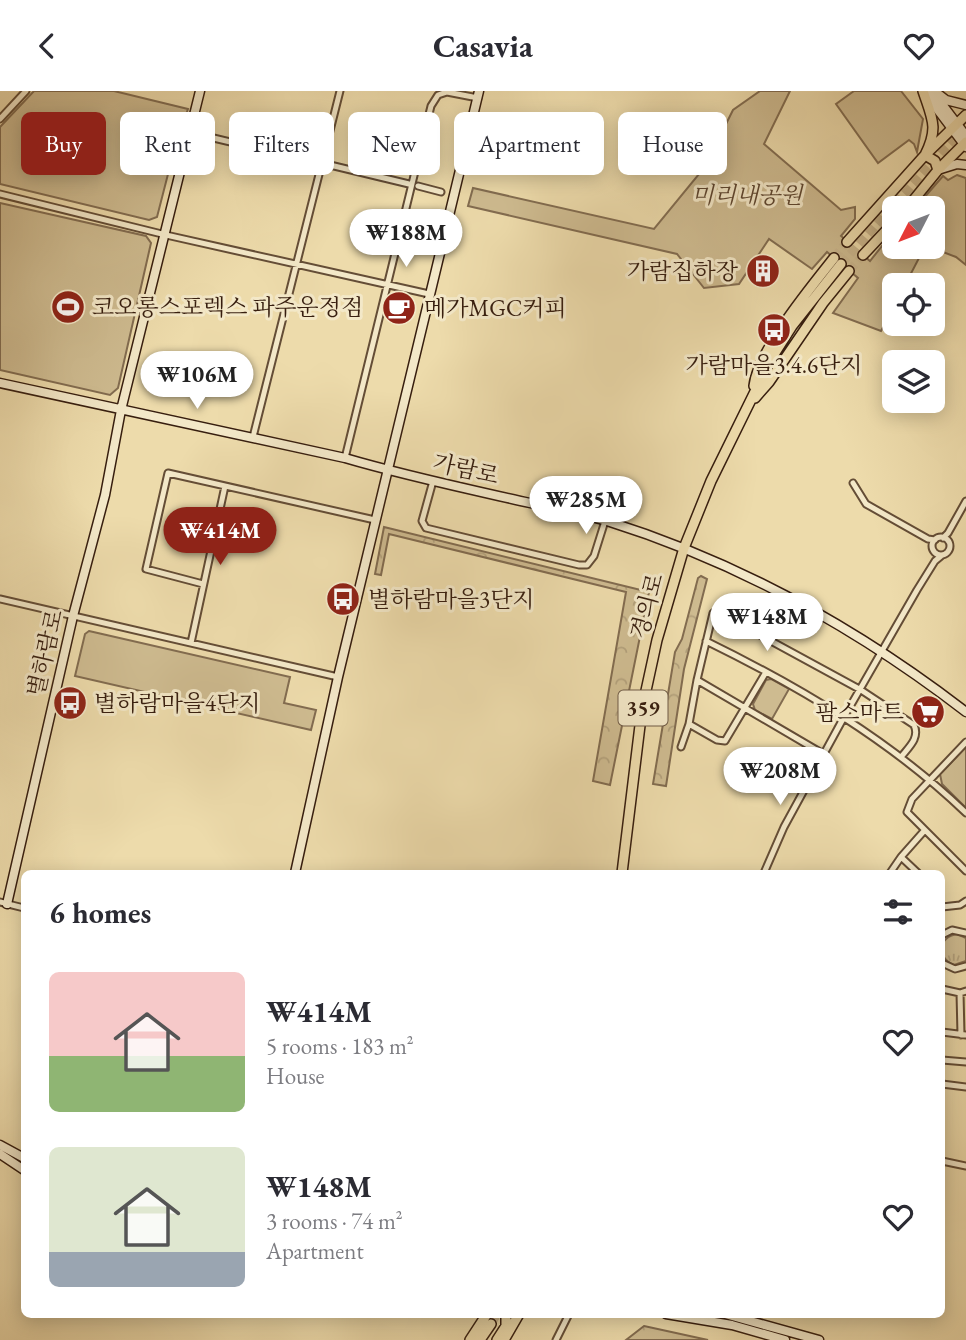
<!DOCTYPE html>
<html lang="en">
<head>
<meta charset="utf-8">
<style>
	body { margin:0; font-family:"EB Garamond","Noto Serif KR",serif; background:#f7f7f7; color:#2b2b33; height:100vh; display:flex; flex-direction:column; font-size:26px; white-space:nowrap }
	* { box-sizing:border-box; margin:0 }
	p { font-size:23px; color:#7c7c81 }
	.icon { flex:none; width:38px; height:38px; fill:none; stroke:currentColor; stroke-width:2; stroke-linecap:round; stroke-linejoin:round }
	.map { position:relative; flex:1; overflow:hidden }
	.side { position:absolute; left:21px; top:779px; width:924px; height:448px; display:flex; flex-direction:column; background:#fff; border-radius:10px; box-shadow:0 4px 18px #0003 }
	.side>* { flex:none }
	.banner { position:absolute; left:21px; top:21px; width:924px; height:63px; display:flex; gap:14px }
	.needle { width:46px; rotate:228deg }
	.controls { position:absolute; left:882px; top:105px; display:grid; gap:14px }
	.controls a { display:grid; place-items:center; width:63px; height:63px; border-radius:10px; background:#fff; box-shadow:0 4px 18px #0003; font-size:35px }
	.price { position:absolute; translate:-50% -60px; padding:0 16px; border-radius:24px; background:#fff; color:#222; font-size:23px; line-height:46px; filter:drop-shadow(0 2px 4px #0008) }
	.price::after { content:''; position:absolute; left:50%; top:42px; width:21px; height:16px; margin-left:-10px; background:inherit; clip-path:polygon(0 0,100% 0,50% 100%) }
	.price.on { background:#8f2418; color:#fff }
	ul { padding:0; list-style:none }
	li { display:flex; align-items:center; gap:21px; height:175px; padding:0 28px }
	li span { display:grid; place-items:center; flex:none; width:196px; height:140px; border-radius:10px; color:#555 }
	li>.icon { margin-inline-start:auto }
	span .icon { width:84px; height:84px; fill:#fffc; stroke-width:1 }
	li b { font-size:30px }
	h2 { display:flex; justify-content:space-between; align-items:center; height:84px; padding:0 28px; font-size:30px }
	.pill { padding:0 24px; border-radius:10px; background:#fff; box-shadow:0 4px 18px #0003; font-size:24px; line-height:63px }
	.pill.on { background:#8f2418; color:#fff }
	header { display:flex; justify-content:space-between; align-items:center; height:91px; padding:0 28px; background:#fff; font-size:32px; font-weight:700 }
	.map>svg:first-child { display:block }
</style>
</head>
<body>
<header><svg class="icon" aria-label="back" viewBox="0 0 24 24"><path d="M15 5l-7 7 7 7"/></svg>Casavia<svg class="icon" aria-label="heart" viewBox="0 0 24 24"><path d="M12 20l-8-8c-3-5 5-10 8-4 3-6 11-1 8 4z"/></svg></header>
<div class="map">
<svg width="966" height="1249" viewBox="0 0 966 1249">
	<defs>
		<pattern id="grass-tufts" width="24" height="20" patternUnits="userSpaceOnUse" patternTransform="scale(1.75)"><rect width="24" height="20" fill="#cebb90"/><path d="M3 7l-1-3M5 7V3M7 7l1-3M15 17l-1-3M17 17v-4M19 17l1-3" fill="none" stroke="#b2a07b"/></pattern>
		<pattern id="forest-crowns" width="20" height="18" patternUnits="userSpaceOnUse" patternTransform="scale(1.75)"><rect width="20" height="18" fill="#cebb90"/><path d="M2 6a3 3 0 1 1 6 0M12 15a3 3 0 1 1 6 0" fill="none" stroke="#b2a07b"/></pattern>
	</defs>
	<rect width="100%" height="100%" fill="#eddbab"/>
	<filter id="stains"><feTurbulence type="fractalNoise" baseFrequency=".00286" numOctaves="4"/><feColorMatrix values="0 0 0 0 .2 0 0 0 0 .09 0 0 0 0 .02 0 0 0 .5 -.17"/></filter>
	<radialGradient id="worn" r=".72"><stop offset=".6" stop-color="#630" stop-opacity="0"/><stop offset="1" stop-color="#630" stop-opacity=".3"/></radialGradient>
	<path fill="url(#grass-tufts)" stroke="#826c50" stroke-width="2" d="M957,843l9,4v23l-12,4c-18,-7 -16,-28 3,-31z"/>
	<path fill="url(#forest-crowns)" stroke="#826c50" stroke-width="2" d="M384,436l265,65 -39,193 -17,-4 33,-189 -237,-58 -8,41 -6,-1z
		M701,485l6,3 -23,90 -18,117 -13,-2 22,-132 7,-13 16,-61z
		M644,1235l64,14h-82z"/>
	<path fill="#cebb90" stroke="#826c50" stroke-width="2" d="M34,0h80l74,18 -11,30 -20,78 -8,3 -149,-36v-57z
		M760,0h30l-26,53 77,66 14,-3v12l-14,17 29,25 24,-30v16l25,11 -14,27h-11v22l-13,24 -48,-18 25,-35 -31,-26 -15,17 -43,-30 -30,45 -35,4 -27,-34 -209,-48 5,-18 181,41 50,-61 29,-58z
		M854,0h47l22,28 -6,33 -3,-8 -5,-4 -31,23 -42,-59z
		M957,84l9,3v87l-10,-8 -26,-10h3v-39h-18l28,-32 5,4z
		M0,112l146,33 5,7 -33,145 -8,7 -110,-25z
		M89,540l201,46 -6,26 32,7 -5,20 -236,-54 10,-42z
		M771,588l18,10 -17,30 -17,-9 -2,-6 13,-24z
		M966,656v61l-24,-24 -2,-10z"/>
	<g fill="none" stroke-linecap="round" stroke-linejoin="round">
		<path stroke="#c9b58c" stroke-width="9" stroke-dasharray="9 4.5" stroke-linecap="butt" d="M834,167l13,-16
			M841,173l103,-114 22,-22
			M849,180l14,-16
			M491,1233l6,-10"/>
		<g stroke="#644d36" stroke-width="9">
			<path id="street" d="M0,28l26,-28
				M201,44l117,28
				M330,74l79,19
				M418,95l23,6
				M0,103l166,41 263,59
				M253,346l87,-346
				M345,367l86,-352 7,-11 9,-3 31,6
				M433,390l-11,40 4,7 153,37h8l7,-9 11,-35
				M853,392l13,21 62,35 7,1
				M932 455a9 9 0 1 1 18 0a9 9 0 1 1-18 0Z
				M943,447l5,-5 18,-32
				M203,493l-57,-15 22,-96 207,47
				M0,508l338,78
				M706,550c94,46 184,99 260,172
				M191,552l34,-157
				M697,589l128,75
				M689,633l28,16 8,1 41,-69
				M966,651l-54,57 -5,13 59,59
				M681,656l8,-23 8,-44 16,-67 3,-2 145,79 53,35c6,13 -5,22 -13,32
				M901,766l17,16
				M764,782l20,-46 60,-110 73,-127 18,-29 6,-5
				M890,782l11,-16 23,-26
				M0,811l24,6
				M942,816l18,-2 6,-4
				M942,844l10,-5 14,3
				M942,872l13,6 11,-3
				M942,898l18,4 6,-2
				M960,902l1,42
				M942,941l24,3
				M942,969l24,2
				M942,993l24,3
				M942,1070l24,5
				M556,1249l13,-26"/>
		</g>
		<g stroke="#371e0f" stroke-width="11">
			<path id="secondary" d="M932,0l34,45
				M925,2l41,54
				M937,2l9,7 20,5
				M941,78l16,-5 9,1
				M0,292l345,75c61,18 123,31 185,45 26,6 52,11 77,18 131,41 250,107 359,191
				M295,782l43,-196 141,-586
				M7,813l66,-288 32,-121 16,-85 79,-319
				M0,1054l24,13
				M0,1063l24,16
				M666,1223l66,11 53,15
				M725,1223l94,26"/>
		</g>
		<g stroke="#371e0f" stroke-width="12">
			<path id="primary" d="M923,0c9,27 16,37 2,64l10,6 3,9
				M907,117l31,-38 28,-28
				M847,151l78,-87 41,-40
				M863,164l31,-33
				M754,295c4,-35 57,-99 80,-128
				M755,307l14,-16 54,-79 26,-32
				M622,782l20,-164 15,-69 27,-92 27,-67 60,-122 21,-33 49,-62
				M470,1249l17,-26
				M480,1249l11,-16
				M497,1249l9,-14v-12
				M504,1249l15,-26"/>
		</g>
		<use href="#street" stroke="#f3e8c8" stroke-width="5"/>
		<use href="#secondary" stroke="#f3e8c8" stroke-width="8"/>
		<use href="#primary" stroke="#eddbab" stroke-width="9"/>
	</g>
	<defs>
		<g id="building-disc" transform="scale(1.75)"><circle r="9.5" fill="#8f2418" stroke="#f3e8c8"/><path d="M-4-6H4V6H1V3H-1V6H-4ZM-2.5-4.3h1.7v1.8h-1.7ZM.8-4.3h1.7v1.8H.8ZM-2.5-1h1.7V.8h-1.7ZM.8-1h1.7V.8H.8Z" fill="#fff"/></g>
		<g id="stadium-disc" transform="scale(1.75)"><circle r="9.5" fill="#8f2418" stroke="#f3e8c8"/><path d="M0-5a6.5 5 0 1 0 0 10a6.5 5 0 1 0 0-10ZM-3.5-1.8h7v3.6h-7Z" fill="#fff"/></g>
		<g id="cafe-disc" transform="scale(1.75)"><circle r="9.5" fill="#8f2418" stroke="#f3e8c8"/><path d="M-5.5-4.5H6V0H3Q3 3.5 0 3.5H-2.5Q-5.5 3.5-5.5 0ZM3-3.2v2h1.7v-2ZM-6 4.5H4V6H-6Z" fill="#fff"/></g>
		<g id="bus-disc" transform="scale(1.75)"><circle r="9.5" fill="#8f2418" stroke="#f3e8c8"/><path d="M-5-6H5V4H4V6H2V4H-2V6H-4V4H-5ZM-3.5-4V0h7V-4ZM-3.5 1.2v1.5H-2V1.2ZM2 1.2v1.5H3.5V1.2Z" fill="#fff"/></g>
		<g id="supermarket-disc" transform="scale(1.75)"><circle r="9.5" fill="#8f2418" stroke="#f3e8c8"/><path d="M-6-5.5h2.5l.6 2H6L4.5 2H-2.5L-4.4-4H-6ZM-1.5 3.2a1.3 1.3 0 1 0 .1 0ZM3 3.2a1.3 1.3 0 1 0 .1 0Z" fill="#fff"/></g>
	</defs>
	<g fill-rule="evenodd">
		<use href="#building-disc" x="763" y="180"/>
		<use href="#stadium-disc" x="68" y="216"/>
		<use href="#cafe-disc" x="399" y="217"/>
		<use href="#bus-disc" x="774" y="239"/>
		<use href="#bus-disc" x="343" y="508"/>
		<use href="#bus-disc" x="70" y="612"/>
		<use href="#supermarket-disc" x="928" y="621"/>
	</g>
	<g text-anchor="middle" stroke-width="6" stroke-linejoin="round" paint-order="stroke">
		<rect fill="#f3e8c8" stroke="#6f5b46" stroke-width="2" x="618.5" y="599.5" width="49" height="35" rx="5"/>
		<g font-size="21" font-weight="bold" fill="#371e0f">
			<text x="643" y="624">359</text>
		</g>
		<g font-size="23" font-style="italic" fill="#5d452f" stroke="#f3e8c8">
			<text x="747" y="112">미리내공원</text>
		</g>
		<g font-size="23" fill="#371e0f" stroke="#f3e8c8" text-anchor="start">
			<text x="738" y="188" text-anchor="end">가람집하장</text>
			<text x="92" y="224">코오롱스포렉스 파주운정점</text>
			<text x="424" y="225">메가MGC커피</text>
			<text x="774" y="282" text-anchor="middle">가람마을3.4.6단지</text>
			<text x="368" y="516">별하람마을3단지</text>
			<text x="94" y="620">별하람마을4단지</text>
			<text x="904" y="629" text-anchor="end">팜스마트</text>
		</g>
		<g font-size="23" fill="#371e0f" stroke="#f3e8c8">
			<text transform="translate(466 378) rotate(13)" y="8">가람로</text>
			<text transform="translate(647 515) rotate(-75)" y="8">경의로</text>
			<text transform="translate(45 562) rotate(-77)" y="8">별하람로</text>
		</g>
	</g>
	<rect width="100%" height="100%" filter="url(#stains)"/>
	<rect width="100%" height="100%" fill="url(#worn)"/>
</svg>
<div class="controls">
<a><svg class="needle" viewBox="-14 -14 28 28"><path d="M0-13l5 13h-10z" fill="#e53935"/><path d="M0 13l5-13h-10z" fill="#7c7c81"/></svg></a>
<a><svg class="icon" aria-label="locate" viewBox="0 0 24 24"><circle cx="12" cy="12" r="6"/><path d="M12 2v4M12 18v4M2 12h4M18 12h4"/></svg></a>
<a><svg class="icon" aria-label="layers" viewBox="0 0 24 24"><path d="M12 4l9 5-9 5-9-5zM3 14l9 5 9-5"/></svg></a>
</div>
<b class="price" style="left:406px;top:178px">₩188M</b>
<b class="price" style="left:197px;top:320px">₩106M</b>
<b class="price" style="left:586px;top:445px">₩285M</b>
<b class="price on" style="left:220px;top:476px">₩414M</b>
<b class="price" style="left:767px;top:562px">₩148M</b>
<b class="price" style="left:780px;top:716px">₩208M</b>
<div class="banner">
<a class="pill on">Buy</a>
<a class="pill">Rent</a>
<a class="pill">Filters</a>
<a class="pill">New</a>
<a class="pill">Apartment</a>
<a class="pill">House</a>
</div>
<section class="side">
<h2>6 homes<svg class="icon" aria-label="filters" viewBox="0 0 24 24"><path d="M4 7h16M4 17h16"/><circle cx="9" cy="7" r="2"/><circle cx="15" cy="17" r="2"/></svg></h2>
<ul>
<li><span style="background:linear-gradient(#f6c9c9 60%,#8fb573 0)"><svg class="icon" aria-label="home" viewBox="0 0 24 24"><path d="M3 11l9-7 9 7M6 9v11h12V9"/></svg></span><div><b>₩414M</b><p>5 rooms · 183 m²</p><p>House</p></div><svg class="icon" aria-label="heart" viewBox="0 0 24 24"><path d="M12 20l-8-8c-3-5 5-10 8-4 3-6 11-1 8 4z"/></svg></li>
<li><span style="background:linear-gradient(#dfe7d0 75%,#9aa5b1 0)"><svg class="icon" aria-label="home" viewBox="0 0 24 24"><path d="M3 11l9-7 9 7M6 9v11h12V9"/></svg></span><div><b>₩148M</b><p>3 rooms · 74 m²</p><p>Apartment</p></div><svg class="icon" aria-label="heart" viewBox="0 0 24 24"><path d="M12 20l-8-8c-3-5 5-10 8-4 3-6 11-1 8 4z"/></svg></li>
</ul>
</section>
</div>
</body>
</html>
